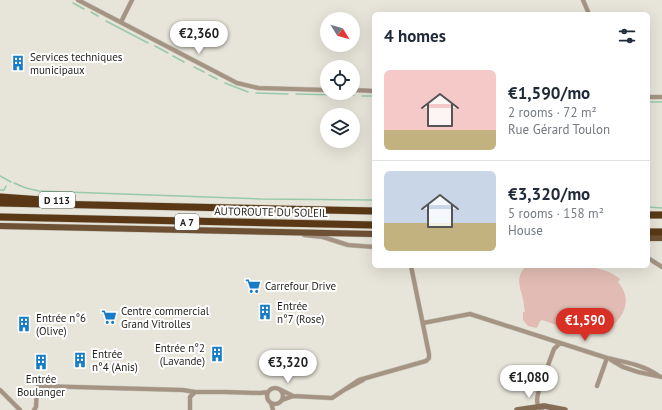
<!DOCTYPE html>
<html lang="en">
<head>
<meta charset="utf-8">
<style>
	body { margin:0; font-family:"PT Sans",sans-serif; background:#f2f2f3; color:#1f2937; height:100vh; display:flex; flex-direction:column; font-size:15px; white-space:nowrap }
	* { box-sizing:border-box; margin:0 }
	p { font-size:13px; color:#747a83 }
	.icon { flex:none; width:22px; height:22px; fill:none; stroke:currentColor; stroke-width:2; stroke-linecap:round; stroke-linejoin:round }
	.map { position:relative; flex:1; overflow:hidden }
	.panel { position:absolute; left:372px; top:12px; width:278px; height:256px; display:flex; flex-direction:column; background:#fff; border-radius:6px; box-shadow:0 4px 16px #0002 }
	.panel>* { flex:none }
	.needle { width:26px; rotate:127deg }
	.tools { position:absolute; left:320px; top:12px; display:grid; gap:8px }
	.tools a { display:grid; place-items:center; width:40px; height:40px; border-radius:50%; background:#fff; box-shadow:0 4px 16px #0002; font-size:20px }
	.price { position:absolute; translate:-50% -34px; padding:0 9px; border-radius:14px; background:#fff; color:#222; font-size:13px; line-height:26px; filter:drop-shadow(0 1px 2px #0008) }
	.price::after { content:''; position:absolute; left:50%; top:24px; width:12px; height:9px; margin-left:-6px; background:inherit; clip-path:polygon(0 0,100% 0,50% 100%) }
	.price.active { background:#d93025; color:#fff }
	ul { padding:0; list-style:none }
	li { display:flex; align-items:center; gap:12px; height:100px; padding:0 12px }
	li+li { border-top:1px solid #e0e1e3 }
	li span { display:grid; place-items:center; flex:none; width:112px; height:80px; border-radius:6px; color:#555 }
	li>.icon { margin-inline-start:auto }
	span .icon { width:48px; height:48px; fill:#fffc; stroke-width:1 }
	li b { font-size:17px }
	h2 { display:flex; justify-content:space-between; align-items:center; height:48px; padding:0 12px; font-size:17px }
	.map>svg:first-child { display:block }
</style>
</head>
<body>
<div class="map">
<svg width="662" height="410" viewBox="0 0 662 410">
	<rect width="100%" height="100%" fill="#e7e4d9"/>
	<path fill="#e2bcb4" d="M526,266c28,0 71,-6 94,13l-2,3c7,8 10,18 6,28 -14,34 -57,19 -82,10l-2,1 -3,7 -9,-2 -5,-6v-8h2c-1,-4 -1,-9 -2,-13 -3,-13 -8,-21 3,-33z"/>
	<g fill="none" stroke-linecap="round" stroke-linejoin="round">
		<path stroke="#98caa9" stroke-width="1.5" d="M73,3l11,6
			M91,12l7,4
			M106,21l42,22
			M155,46l13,7
			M173,56l11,6
			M194,67l10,5
			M209,75l8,4
			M225,83l23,9
			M256,93l32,1
			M296,94l42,1
			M344,95h10
			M362,96h12
			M648,102h14
			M0,176l11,6
			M14,183l12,5 13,3 221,8 114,1
			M0,190h4l2,-4
			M648,207l14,1"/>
		<path stroke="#bfbdb3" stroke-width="4" stroke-dasharray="4 2" stroke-linecap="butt" d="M539,390l4,-11"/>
		<g stroke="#c3c1b7" stroke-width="5">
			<path id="street" d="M78,0l159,83 21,5 69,2
				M583,0l6,14
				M121,22l11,-22
				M353,90l21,1
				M648,97h14
				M304,235l19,2 25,8 26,2
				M648,258l14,9
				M423,323l47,-9 137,44c18,4 37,7 52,18
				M611,360l12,7 15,5 24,5
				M543,379l11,-30 6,-6
				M597,386l10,-28
				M267 396a8 8 0 1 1 16 0a8 8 0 1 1-16 0Z
				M279,389l14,7
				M346,389l17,-9
				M0,390l20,20
				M539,390c-2,7 -4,15 3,20
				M282,400l11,-4 39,2 27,-18 67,-19 3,-3v-4l-18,-88
				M271,403l2,7
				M34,410l2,-3 1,-19 1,-2 145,4 12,2h30l35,1 8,-1
				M190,410v-13l5,-5"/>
		</g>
		<g stroke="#c3c1b7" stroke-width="6">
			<path id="secondary" d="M517,410l27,-4 21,4"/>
		</g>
		<g stroke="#c3c1b7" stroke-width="7">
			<path id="primary" d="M0,226l374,8
				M648,238h14"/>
		</g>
		<g stroke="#c3c1b7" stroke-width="8">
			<path id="highway" d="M0,197l42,3
				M0,203l374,8
				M648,215h14
				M0,217l374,8
				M648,232h14"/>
		</g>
		<use href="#street" stroke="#a59383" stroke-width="4"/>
		<use href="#secondary" stroke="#856c55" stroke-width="5.5"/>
		<use href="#primary" stroke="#6e5034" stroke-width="6"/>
		<use href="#highway" stroke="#5a3815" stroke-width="7"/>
	</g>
	<defs>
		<g id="building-bare" transform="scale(1.2)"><path d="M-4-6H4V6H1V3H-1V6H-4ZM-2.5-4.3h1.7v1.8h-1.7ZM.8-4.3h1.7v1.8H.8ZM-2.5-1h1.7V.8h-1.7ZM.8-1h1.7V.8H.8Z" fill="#167cc7" stroke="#fff" stroke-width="2.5" paint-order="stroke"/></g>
		<g id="supermarket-bare" transform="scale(1.2)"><path d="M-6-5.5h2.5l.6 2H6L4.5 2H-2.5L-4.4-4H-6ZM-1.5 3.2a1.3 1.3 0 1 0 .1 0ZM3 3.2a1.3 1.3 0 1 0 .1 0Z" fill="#167cc7" stroke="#fff" stroke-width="2.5" paint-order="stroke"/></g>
	</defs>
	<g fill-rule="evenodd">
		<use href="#building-bare" x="18" y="63"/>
		<use href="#supermarket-bare" x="253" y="286"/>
		<use href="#building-bare" x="265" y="312"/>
		<use href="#supermarket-bare" x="109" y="317"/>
		<use href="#building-bare" x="24" y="324"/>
		<use href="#building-bare" x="217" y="354"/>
		<use href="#building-bare" x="80" y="360"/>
		<use href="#building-bare" x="41" y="362"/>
	</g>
	<g text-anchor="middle" stroke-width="4" stroke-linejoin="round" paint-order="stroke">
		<g fill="#fff" stroke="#63625f" stroke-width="1">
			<rect x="39" y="192" width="36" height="16" rx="3"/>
			<rect x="175" y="214" width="24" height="16" rx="3"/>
		</g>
		<g font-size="10" font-weight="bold" fill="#201f1b">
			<text x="57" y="204">D 113</text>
			<text x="187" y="226">A 7</text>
		</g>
		<g font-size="11" fill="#201f1b" stroke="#fff" text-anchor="start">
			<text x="30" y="61">Services techniques<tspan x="30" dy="13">municipaux</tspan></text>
			<text x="265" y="290">Carrefour Drive</text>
			<text x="277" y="310">Entrée<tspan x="277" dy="13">n°7 (Rose)</tspan></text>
			<text x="121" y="315">Centre commercial<tspan x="121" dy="13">Grand Vitrolles</tspan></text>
			<text x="36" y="322">Entrée n°6<tspan x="36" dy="13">(Olive)</tspan></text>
			<text x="205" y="352" text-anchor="end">Entrée n°2<tspan x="205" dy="13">(Lavande)</tspan></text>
			<text x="92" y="358">Entrée<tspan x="92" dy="13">n°4 (Anis)</tspan></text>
			<text x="41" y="383" text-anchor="middle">Entrée<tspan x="41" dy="13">Boulanger</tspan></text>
		</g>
		<g font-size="11" fill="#201f1b" stroke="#fff">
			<text transform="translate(271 212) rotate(1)" y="4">AUTOROUTE DU SOLEIL</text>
		</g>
	</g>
</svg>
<div class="tools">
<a><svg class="needle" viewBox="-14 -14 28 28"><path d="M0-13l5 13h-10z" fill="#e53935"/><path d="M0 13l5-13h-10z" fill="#747a83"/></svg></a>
<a><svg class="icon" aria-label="locate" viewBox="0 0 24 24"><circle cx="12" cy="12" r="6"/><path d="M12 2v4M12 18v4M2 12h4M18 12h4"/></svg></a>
<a><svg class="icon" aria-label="layers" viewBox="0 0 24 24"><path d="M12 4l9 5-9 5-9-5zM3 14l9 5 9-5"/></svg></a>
</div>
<b class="price" style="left:199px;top:55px">€2,360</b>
<b class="price active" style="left:585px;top:342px">€1,590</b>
<b class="price" style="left:288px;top:384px">€3,320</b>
<b class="price" style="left:529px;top:399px">€1,080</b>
<section class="panel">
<h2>4 homes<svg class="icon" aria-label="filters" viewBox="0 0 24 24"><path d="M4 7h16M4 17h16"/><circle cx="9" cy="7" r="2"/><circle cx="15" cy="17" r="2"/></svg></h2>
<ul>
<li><span style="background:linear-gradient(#f6c9c9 75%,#c2b280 0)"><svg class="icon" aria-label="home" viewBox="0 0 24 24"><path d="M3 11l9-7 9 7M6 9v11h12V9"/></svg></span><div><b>€1,590/mo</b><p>2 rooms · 72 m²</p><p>Rue Gérard Toulon</p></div></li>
<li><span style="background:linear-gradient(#c9d6e8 65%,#c2b280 0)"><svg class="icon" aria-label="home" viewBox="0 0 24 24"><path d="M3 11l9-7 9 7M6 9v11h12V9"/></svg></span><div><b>€3,320/mo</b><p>5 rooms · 158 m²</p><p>House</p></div></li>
</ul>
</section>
</div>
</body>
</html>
